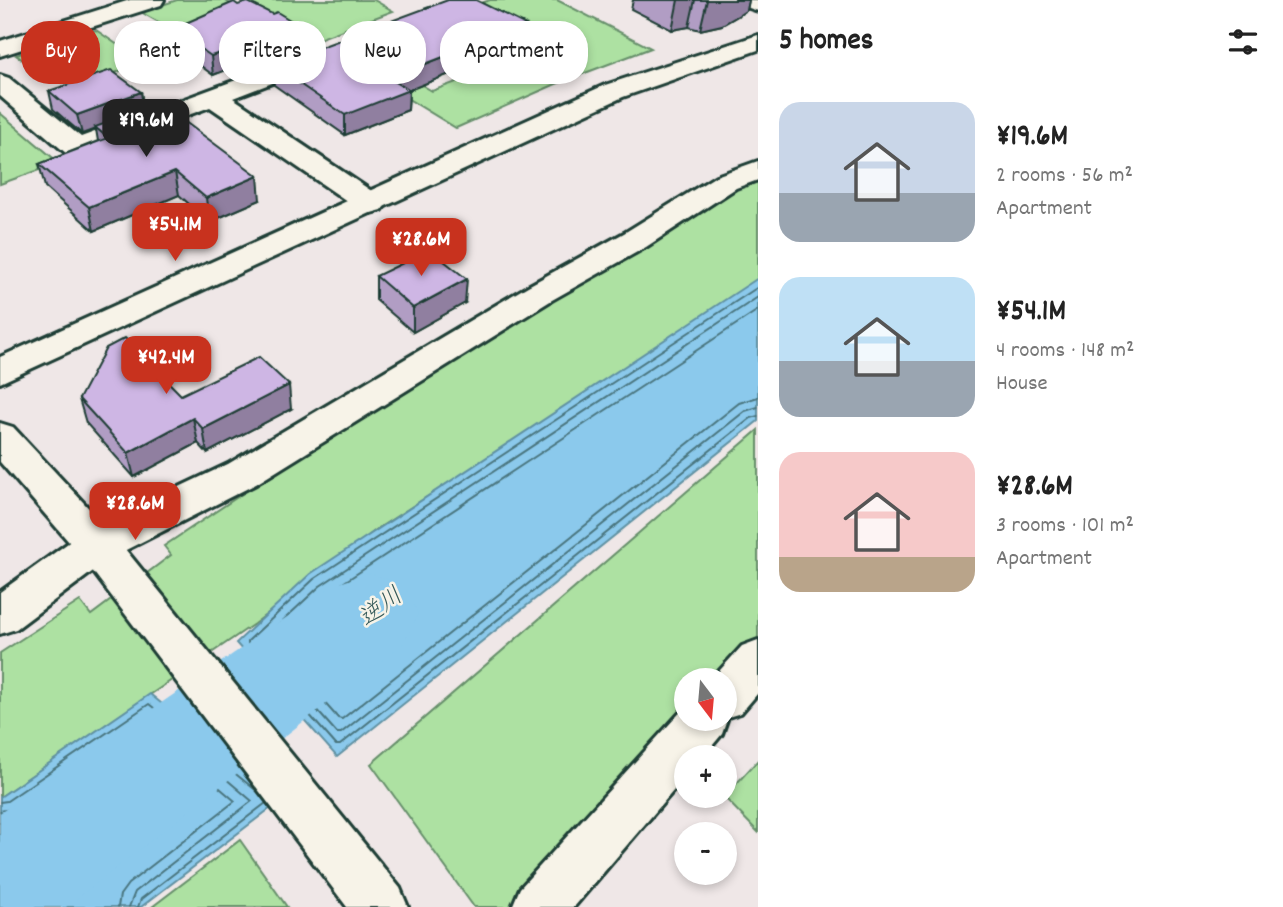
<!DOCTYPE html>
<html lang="en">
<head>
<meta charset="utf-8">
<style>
	body { margin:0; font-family:Dekko,"Klee One",sans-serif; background:#f6f6f6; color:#222; height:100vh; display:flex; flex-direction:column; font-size:26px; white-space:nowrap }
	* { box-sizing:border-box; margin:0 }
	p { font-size:23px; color:#767676 }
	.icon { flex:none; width:38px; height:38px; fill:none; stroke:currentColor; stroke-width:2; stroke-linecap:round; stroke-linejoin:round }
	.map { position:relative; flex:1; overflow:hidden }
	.panel { display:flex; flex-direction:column; background:#fff; width:525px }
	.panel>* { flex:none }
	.guide { position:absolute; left:21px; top:21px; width:632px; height:63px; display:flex; gap:14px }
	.needle { width:46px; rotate:164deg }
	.fabs { position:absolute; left:674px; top:668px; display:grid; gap:14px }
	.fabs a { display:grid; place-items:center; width:63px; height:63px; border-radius:50%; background:#fff; box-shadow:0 4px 10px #0003; font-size:35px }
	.price { position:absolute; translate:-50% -60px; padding:0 16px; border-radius:14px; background:#c8321e; color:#fff; font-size:23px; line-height:46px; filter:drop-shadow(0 2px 4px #0008) }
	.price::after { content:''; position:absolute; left:50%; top:42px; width:21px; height:16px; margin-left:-10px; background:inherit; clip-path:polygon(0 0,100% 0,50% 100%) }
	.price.on { background:#222; color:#fff }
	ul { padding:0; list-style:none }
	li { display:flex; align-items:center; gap:21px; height:175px; padding:0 21px }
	li span { display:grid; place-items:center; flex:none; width:196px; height:140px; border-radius:21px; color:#555 }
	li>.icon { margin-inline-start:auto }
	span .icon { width:84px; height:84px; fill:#fffc; stroke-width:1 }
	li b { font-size:30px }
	h2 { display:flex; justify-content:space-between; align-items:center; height:84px; padding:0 21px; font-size:30px }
	.chip { padding:0 24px; border-radius:28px; background:#fff; box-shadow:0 4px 10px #0003; font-size:24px; line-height:63px }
	.chip.on { background:#c8321e; color:#fff }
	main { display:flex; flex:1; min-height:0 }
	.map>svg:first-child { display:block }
</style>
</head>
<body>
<main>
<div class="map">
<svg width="758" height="907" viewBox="0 0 758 907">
	<rect width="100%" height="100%" fill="#efe7e7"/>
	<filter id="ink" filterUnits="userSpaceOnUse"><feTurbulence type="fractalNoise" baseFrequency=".0143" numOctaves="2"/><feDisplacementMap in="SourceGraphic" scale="14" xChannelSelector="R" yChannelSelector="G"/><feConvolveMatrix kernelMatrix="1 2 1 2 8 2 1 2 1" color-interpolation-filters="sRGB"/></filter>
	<g filter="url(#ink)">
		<path fill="#ade1a2" stroke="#668f6b" stroke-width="2" d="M177,0h47l28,16c-53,16 -60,28 -111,-4z
			M244,0h130l19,11 -77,29z
			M490,0h67l94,48 -95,36 -100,44 -110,-67 22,-8 64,38 112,-41 -75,-43z
			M96,30l48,33 -56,19 -14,-12 -30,5 -28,-20z
			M0,113l59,50 -59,21z
			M758,170v114l-381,245 -123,95 -254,173v-144l80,-52 11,14 80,-60 -7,-9 406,-271z
			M758,430v212l-34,39h-38v38l-138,188h-74l-103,-143z
			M758,760v72l-34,-35z
			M240,840l47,67h-135z"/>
		<path fill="#8bc9ec" stroke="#6091a2" stroke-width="2" d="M758,278v143l-421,336 -101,-114 74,-69z
			M150,694l130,107 -139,106h-141v-110z"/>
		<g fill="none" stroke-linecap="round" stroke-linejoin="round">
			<path stroke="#4a757e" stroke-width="2" d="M758,287l-444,292 -66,62v4l88,100h4l411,-327 7,-2
				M758,297l-438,289 -60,56v4l77,87h4l404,-322 13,-4
				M758,310l-432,284 -51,48 -1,4 64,72 4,1 397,-316 19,-6
				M0,802l7,-1 142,-97 109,88
				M0,811l11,-2 136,-94h4l101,86 -117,91 -6,15
				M0,822l17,-4 129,-90h4l85,73 -107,83 -8,11 -2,12
				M138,907l3,-8 125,-96"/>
			<path fill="#8bc9ec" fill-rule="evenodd" d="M369,573l35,12 14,29 -14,29 -338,264h-66v-94l334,-228z"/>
			<g stroke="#1f3d34" stroke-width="6">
				<path id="street" d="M130,0h34l-3,5 -161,51v-15z
					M737,0h21v11l-18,-6z
					M323,48l9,2 3,5 -3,5 -99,38 149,100 4,6 -4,6 -11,3 -11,-3 -150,-103 -133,49 -10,-2 -67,-58v-21l9,3 72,59z
					M758,161v19l-22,8 -90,59 -94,53 -296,184 -144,73 -96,72 -16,5v-42l82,-59 146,-69 300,-178 96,-53 92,-57z
					M758,640v53l-17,20 -13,4 -6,17 -20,24h-16v18l-112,131h-62l8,-19 166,-182v13h38v-38h-14l32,-35z"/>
			</g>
			<g stroke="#1f3d34" stroke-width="6">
				<path id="secondary" d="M758,35v15l-135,47 -623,286v-26l605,-272z
					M0,423l13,4 99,106 288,355 8,19h-61l-265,-350 -82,-95z"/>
			</g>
			<use href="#street" fill="#f7f3e8" fill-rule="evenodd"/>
			<use href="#secondary" fill="#f7f3e8" fill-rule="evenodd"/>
		</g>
		<path fill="#b19dc4" stroke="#1f3d34" stroke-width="2" d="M633,0h116l-2,10 -6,4 -19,11 -22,5 -11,-3 -17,3 -41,-21z
			M238,5l70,26 1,18 -57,21 -5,-3 -13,4 -3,-3 -18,7 -38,-28 -3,-18z
			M526,25l-3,20 -114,45 -1,20 -63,25 -71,-50 -2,-20z
			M49,91l92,1 3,18 116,90 -51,22 -30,-27 -85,36 -49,-44 -6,-23 59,-23 -2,-12 -14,5 -29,-25z
			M376,276l89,27 -52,29 -37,-32z
			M181,395l110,14 -84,44 -9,-10 -64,34 -48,-54 -7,-24z"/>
		<path fill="#907fa0" stroke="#1f3d34" stroke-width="2" d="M678,0h17l-6,27 -17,3z
			M707,0h42l-2,10 -6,4 -19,11 -22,5z
			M526,25l-3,20 -114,45 -1,20 -63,25v-20l44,-37z
			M308,31l1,18 -57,21 -2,-18z
			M245,49l2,18 -13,4 -1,-18z
			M229,50l2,18 -18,7 -2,-19z
			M141,92l3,19 -62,23 -5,-19z
			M175,172l4,23 -85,36 -5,-24z
			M258,176l2,24 -51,22 -3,-24z
			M467,279l-2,24 -52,29v-24z
			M289,385l2,24 -84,44 -4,-24z
			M193,418l5,25 -64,34 -6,-24z"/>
		<path fill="#ceb6e4" stroke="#1f3d34" stroke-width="2" d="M448,0h28l50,25 -137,53 20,12 -64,25 -73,-50z
			M234,2l4,3 10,-3 24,12 5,-2 31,19 -58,21 -5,-3 -12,4 -4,-3 -18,6 -39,-27z
			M111,70l30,22 -64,23 -28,-24z
			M161,104l97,72 -52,22 -31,-26 -86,35 -50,-43 69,-26 -13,-11z
			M430,250l37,29 -54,29 -37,-32z
			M125,338l56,57 78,-38 30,28 -86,44 -10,-11 -65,35 -49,-54 27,-51z"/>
	</g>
	<g text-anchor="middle" stroke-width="5" stroke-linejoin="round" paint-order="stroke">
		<g font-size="24" font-style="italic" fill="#355959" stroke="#f7f3e8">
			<text transform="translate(380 606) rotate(-37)" y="8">逆川</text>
		</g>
	</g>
</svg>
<div class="fabs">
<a><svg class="needle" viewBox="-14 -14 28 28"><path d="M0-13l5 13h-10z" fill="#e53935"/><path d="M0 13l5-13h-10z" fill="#767676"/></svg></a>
<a>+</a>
<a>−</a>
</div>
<b class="price on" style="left:146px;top:159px">¥19.6M</b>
<b class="price" style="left:175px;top:263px">¥54.1M</b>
<b class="price" style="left:421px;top:278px">¥28.6M</b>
<b class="price" style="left:166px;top:396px">¥42.4M</b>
<b class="price" style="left:135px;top:542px">¥28.6M</b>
<div class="guide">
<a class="chip on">Buy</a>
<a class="chip">Rent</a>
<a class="chip">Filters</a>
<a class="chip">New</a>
<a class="chip">Apartment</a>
</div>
</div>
<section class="panel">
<h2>5 homes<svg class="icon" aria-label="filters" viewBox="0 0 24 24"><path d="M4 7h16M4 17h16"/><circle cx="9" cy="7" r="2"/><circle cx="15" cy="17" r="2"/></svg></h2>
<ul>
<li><span style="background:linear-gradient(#c9d6e8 65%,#9aa5b1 0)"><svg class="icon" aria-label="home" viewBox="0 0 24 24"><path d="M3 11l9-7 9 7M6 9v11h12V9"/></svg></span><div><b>¥19.6M</b><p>2 rooms · 56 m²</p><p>Apartment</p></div></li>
<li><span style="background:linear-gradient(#bfe0f5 60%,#9aa5b1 0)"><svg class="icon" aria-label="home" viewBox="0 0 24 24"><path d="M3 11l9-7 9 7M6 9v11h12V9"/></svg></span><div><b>¥54.1M</b><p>4 rooms · 148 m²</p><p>House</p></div></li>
<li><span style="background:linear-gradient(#f6c9c9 75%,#b9a48a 0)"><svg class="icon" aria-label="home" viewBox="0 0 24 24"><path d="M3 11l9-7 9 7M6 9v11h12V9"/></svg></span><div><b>¥28.6M</b><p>3 rooms · 101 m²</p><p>Apartment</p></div></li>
</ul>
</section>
</main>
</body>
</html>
